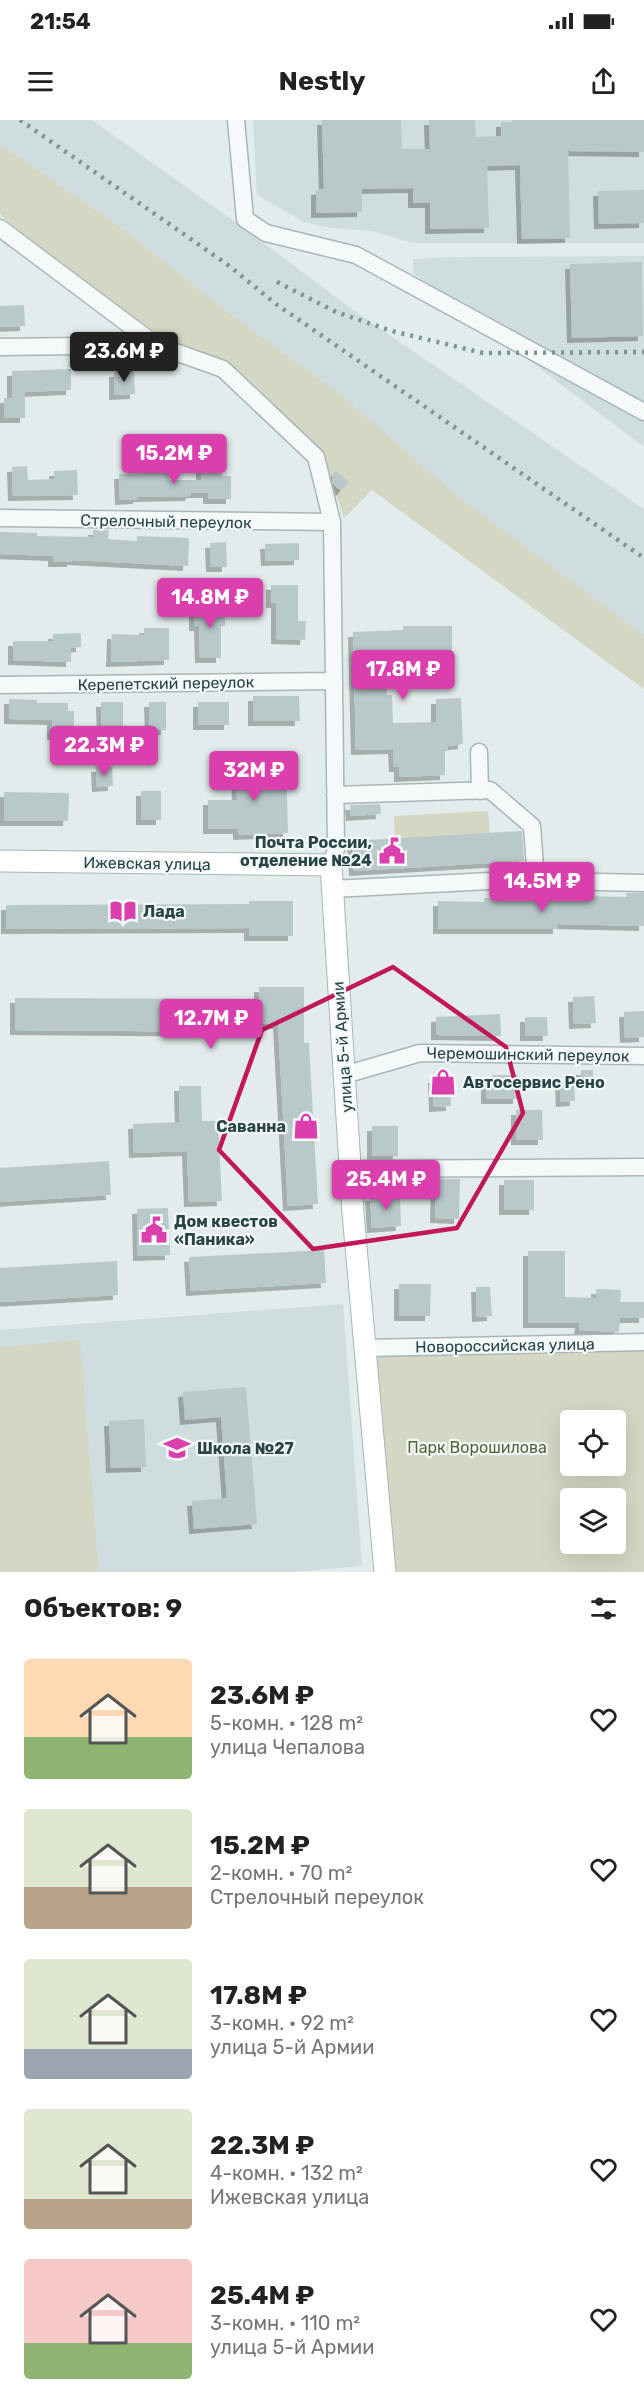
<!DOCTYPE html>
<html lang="ru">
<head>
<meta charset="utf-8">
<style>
	body { margin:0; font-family:Rubik,sans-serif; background:#f2f2f2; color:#222; height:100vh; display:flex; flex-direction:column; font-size:22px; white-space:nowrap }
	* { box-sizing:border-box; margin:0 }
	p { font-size:20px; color:#767676 }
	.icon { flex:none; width:33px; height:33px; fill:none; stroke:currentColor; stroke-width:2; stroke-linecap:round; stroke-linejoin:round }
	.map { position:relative; height:1452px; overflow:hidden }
	.drawer { display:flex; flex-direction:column; background:#fff; flex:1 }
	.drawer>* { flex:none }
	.fabs { position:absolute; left:560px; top:1290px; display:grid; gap:12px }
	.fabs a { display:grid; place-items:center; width:66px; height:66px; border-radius:6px; background:#fff; box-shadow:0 6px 24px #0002; font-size:30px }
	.price { position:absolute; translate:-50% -51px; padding:0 14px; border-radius:6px; background:#db3ead; color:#fff; font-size:20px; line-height:39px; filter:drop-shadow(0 2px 3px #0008) }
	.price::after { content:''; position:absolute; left:50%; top:36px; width:18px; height:14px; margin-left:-9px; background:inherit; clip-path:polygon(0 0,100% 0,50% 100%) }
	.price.on { background:#222; color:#fff }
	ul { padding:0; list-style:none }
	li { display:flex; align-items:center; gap:18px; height:150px; padding:0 24px }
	li span { display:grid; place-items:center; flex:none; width:168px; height:120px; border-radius:6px; color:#555 }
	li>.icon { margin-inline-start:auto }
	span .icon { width:72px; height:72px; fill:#fffc; stroke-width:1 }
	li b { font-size:26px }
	h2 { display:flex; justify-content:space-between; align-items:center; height:72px; padding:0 24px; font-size:26px }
	.status { display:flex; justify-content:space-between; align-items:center; height:42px; padding:0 30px; background:#fff; direction:ltr }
	.status svg { height:16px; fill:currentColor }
	header { display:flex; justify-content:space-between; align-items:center; height:78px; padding:0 24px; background:#fff; font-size:27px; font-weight:700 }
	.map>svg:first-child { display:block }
</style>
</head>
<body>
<div class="status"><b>21:54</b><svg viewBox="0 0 49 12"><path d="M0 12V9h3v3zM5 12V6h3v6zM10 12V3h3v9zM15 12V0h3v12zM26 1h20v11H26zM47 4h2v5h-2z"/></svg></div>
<header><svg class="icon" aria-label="menu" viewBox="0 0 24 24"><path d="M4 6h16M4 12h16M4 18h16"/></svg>Nestly<svg class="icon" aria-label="share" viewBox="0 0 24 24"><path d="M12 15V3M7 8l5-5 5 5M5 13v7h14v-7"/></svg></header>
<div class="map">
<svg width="644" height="1452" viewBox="0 0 644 1452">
	<defs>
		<filter id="shadow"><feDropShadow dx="-5" dy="5" stdDeviation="0" flood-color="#0004"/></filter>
	</defs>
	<rect width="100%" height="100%" fill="#e3ecec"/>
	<path fill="#d0ddde" d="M0,0h92l142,101 119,89 291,199v126l-184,-135 -121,-107 -101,-73 -126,-99 -112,-77z
		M253,0h391v123h-230l-43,-12 -40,-3 -27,-6 -47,-27z
		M644,136v191l-231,-174v-14l41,-2z
		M343,1184l19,262 -69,6h-293v-242z"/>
	<path fill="#d3d7c3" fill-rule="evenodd" d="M0,24l112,77 126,99 101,73 119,104 186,138v54l-272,-199 -28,28 -20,-62 -96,-94 -68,-26 -148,-111 -12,-11z
		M488,691l2,22 -95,6 -1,-23z
		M80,1220l19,232h-99v-225z
		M644,1230v222h-250l-19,-217zM570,1300h45v46h-45zM570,1378h45v46h-45z"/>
	<path fill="#b9c9ca" filter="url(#shadow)" d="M322,0h79l1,29h28l-1,-29h46l1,17 25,-1v-14h11v-2h132v32l-76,-1 2,87 -48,1 -2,-74 -33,1 2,62 -59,1v-26h-17v-15l-51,1v23l-46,1v-23l8,-1z
		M644,70v33l-45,1 -1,-33z
		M642,142l1,74 -71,2 -2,-74z
		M24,185l1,21 -25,1v-21z
		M71,249v21l-46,2v26h-20l-1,-20h8v-27z
		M134,251l1,23 -21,1v-23z
		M27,346l1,14 27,-1 -1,-8 23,-1 1,25 -65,1 -1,-29z
		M148,348h21v12h32v-12h21v8h9v23h-23v-6h-17l-1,3 -52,1v2l-18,1 -1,-26 29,-1z
		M336,351l13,11 -8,9 -8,-7 -1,-8z
		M93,410h16l-1,9 29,2v-5l52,2 -1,28 -116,-6v2h-19v-6l-53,-2v-22l37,1v3l56,1z
		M226,422l1,25h-16l-1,-24z
		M299,423v17l-33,1 -1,-17z
		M271,465h27v36h8l-1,19 -29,-1v-36h-5z
		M225,484v22h-4v32h-21l-1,-32h-5v-21z
		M403,506h49v31l-66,1 1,37h5l1,28 43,-1v-23l25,-1 2,46 -15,2v5h-3v24l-46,2v-10h-5l-1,-18 -37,1 -3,-118 50,-2z
		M144,508h25v32l-58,2 1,-28 32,1z
		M81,513v14l-10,1v14l-58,-2v-19h40v-7z
		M253,576h46l1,25h-47z
		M9,579l28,1v3h31v8h6v24h-22v-15l-43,-1z
		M101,582h22v32h-21z
		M149,582h17v28h-16z
		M198,582h31v23h-31z
		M286,642l2,71 -50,2v-6h-30v-29h29l-1,-36z
		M96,647h16l1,19 -16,1z
		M141,671h20v29h-20z
		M4,672l65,1 -1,28h-64z
		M380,684l1,10 -30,2 -1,-11z
		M522,711l2,30 -170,10 -2,-30z
		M626,773h18v33l-86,-2v5h-120v-28l46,1v-4l98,2v-4l44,1z
		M249,781h44v35h-44v-8l-243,1v-24l243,-1z
		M259,867h45v56h5l9,161 -30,2 -10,-182h-30v8l-233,-2v-32l244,1z
		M594,876l2,27 -22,1 -1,-27z
		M644,891v26l-19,1 -1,-26z
		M500,894l1,22 -65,-1v-18z
		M525,897h22l1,19h-23z
		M581,950h12v13h-12z
		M492,955h26v24h-32v-17h6z
		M450,957l1,29 -17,1 -1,-29z
		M560,962h14l1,19 -14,1z
		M179,966h22l1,35h16l4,80 -33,1 -2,-51 -53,2 -1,-29 47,-2z
		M516,990h26l1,30h-27z
		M372,1006h26v30h-26z
		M109,1041l2,34 -111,7v-34z
		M436,1059h24l-1,40 -24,-1z
		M504,1060h30v30h-30z
		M400,1075l1,31 -29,2 -2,-32z
		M168,1088l2,47 -32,1 -1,-47z
		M324,1130l2,33 -135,8 -2,-34z
		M528,1131h37v46l31,1v-9l25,1 -1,12h24v16h-24l-1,14 -40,-2 1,-7h-52z
		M117,1141l1,34 -118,7v-34z
		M399,1164h32l-1,32h-31z
		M476,1167h14l2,29 -15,1z
		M246,1267l11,137 -63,5 -2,-28 35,-3 -6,-81 -36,3 -2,-28z
		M144,1299l2,48 -35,1 -2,-47z"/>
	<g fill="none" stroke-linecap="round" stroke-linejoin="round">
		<g stroke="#a7b6b7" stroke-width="19">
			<path id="minor" d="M236,0l9,99 21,14 90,22 288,157
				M0,108l156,117
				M0,227l156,-2 67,24 93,88 16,65 4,327 -5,16
				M0,398l332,4
				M0,565l333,-4
				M479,632l1,39
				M335,675l155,-5 42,36 4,55
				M332,769l180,-9 132,3
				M344,955l76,-22 224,3
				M350,1049l294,-2
				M366,1228l278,-6"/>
		</g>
		<g stroke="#a1b8b9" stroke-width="23">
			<path id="major" d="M0,741l331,4 22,348 32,359"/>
		</g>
		<use href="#minor" stroke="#f6f9fa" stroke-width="16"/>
		<use href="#major" stroke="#fff" stroke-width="21"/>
		<path stroke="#7a9597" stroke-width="4.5" stroke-dasharray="3 6" stroke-linecap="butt" d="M20,0l208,145 48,39 368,254
			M277,162l59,30 56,19 91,22 161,-1"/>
	</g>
	<path fill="none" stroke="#c2185b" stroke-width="4.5" stroke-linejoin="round" d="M393,847l113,80 17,66 -66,115 -144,21 -94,-99 43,-120z"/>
	<defs>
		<g id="civic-bare" transform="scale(2.07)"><path d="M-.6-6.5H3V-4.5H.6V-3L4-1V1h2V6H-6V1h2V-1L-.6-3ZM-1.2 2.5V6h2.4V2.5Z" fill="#db3ead" stroke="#f3f9f9" stroke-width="2.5" paint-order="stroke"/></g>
		<g id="library-bare" transform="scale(2.07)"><path d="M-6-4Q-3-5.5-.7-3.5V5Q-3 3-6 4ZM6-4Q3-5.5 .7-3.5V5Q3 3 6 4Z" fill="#db3ead" stroke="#f3f9f9" stroke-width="2.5" paint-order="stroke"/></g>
		<g id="shop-bare" transform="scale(2.07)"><path d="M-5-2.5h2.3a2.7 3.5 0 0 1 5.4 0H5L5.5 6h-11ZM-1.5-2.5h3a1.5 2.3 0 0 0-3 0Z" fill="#db3ead" stroke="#f3f9f9" stroke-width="2.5" paint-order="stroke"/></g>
		<g id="school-bare" transform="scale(2.07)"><path d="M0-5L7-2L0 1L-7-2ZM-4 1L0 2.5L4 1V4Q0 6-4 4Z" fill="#db3ead" stroke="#f3f9f9" stroke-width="2.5" paint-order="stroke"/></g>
	</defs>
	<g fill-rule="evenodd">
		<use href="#civic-bare" x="392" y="731"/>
		<use href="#library-bare" x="123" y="791"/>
		<use href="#shop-bare" x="443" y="962"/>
		<use href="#shop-bare" x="306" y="1006"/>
		<use href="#civic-bare" x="154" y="1110"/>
		<use href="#school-bare" x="177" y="1328"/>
	</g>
	<g text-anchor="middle" stroke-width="4.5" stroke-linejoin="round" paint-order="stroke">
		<g font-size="16" fill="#294446" stroke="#f3f9f9">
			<text transform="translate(166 401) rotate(1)" y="6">Стрелочный переулок</text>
			<text transform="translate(166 563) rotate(-1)" y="6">Керепетский переулок</text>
			<text transform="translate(147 743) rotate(1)" y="6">Ижевская улица</text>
			<text transform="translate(342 927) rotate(-94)" y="6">улица 5-й Армии</text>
			<text transform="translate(528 934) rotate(1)" y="6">Черемошинский переулок</text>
			<text transform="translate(505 1225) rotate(-1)" y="6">Новороссийская улица</text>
		</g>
		<g font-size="16" font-weight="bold" fill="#294446" stroke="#f3f9f9" text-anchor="start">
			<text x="372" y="728" text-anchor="end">Почта России,<tspan x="372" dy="18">отделение №24</tspan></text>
			<text x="143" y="797">Лада</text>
			<text x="463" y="968">Автосервис Рено</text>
			<text x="286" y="1012" text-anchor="end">Саванна</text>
			<text x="174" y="1107">Дом квестов<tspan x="174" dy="18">«Паника»</tspan></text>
			<text x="197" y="1334">Школа №27</text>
		</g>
		<g font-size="16" fill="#576335" stroke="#f3f9f9">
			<text x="477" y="1333">Парк Ворошилова</text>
		</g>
	</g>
</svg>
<div class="fabs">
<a><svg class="icon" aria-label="locate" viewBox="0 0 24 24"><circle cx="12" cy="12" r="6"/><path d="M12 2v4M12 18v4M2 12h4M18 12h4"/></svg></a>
<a><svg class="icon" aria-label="layers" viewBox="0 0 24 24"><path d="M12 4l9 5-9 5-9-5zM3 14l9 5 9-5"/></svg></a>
</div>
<b class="price on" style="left:124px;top:263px">23.6M ₽</b>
<b class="price" style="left:174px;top:365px">15.2M ₽</b>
<b class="price" style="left:210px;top:509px">14.8M ₽</b>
<b class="price" style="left:403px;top:581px">17.8M ₽</b>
<b class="price" style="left:104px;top:657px">22.3M ₽</b>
<b class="price" style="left:254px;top:682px">32M ₽</b>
<b class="price" style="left:542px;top:793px">14.5M ₽</b>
<b class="price" style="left:211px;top:930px">12.7M ₽</b>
<b class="price" style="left:386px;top:1091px">25.4M ₽</b>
</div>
<section class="drawer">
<h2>Объектов: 9<svg class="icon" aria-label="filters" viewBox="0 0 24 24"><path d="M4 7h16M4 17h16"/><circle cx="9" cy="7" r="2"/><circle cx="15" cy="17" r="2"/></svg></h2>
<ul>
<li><span style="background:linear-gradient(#ffd9b3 65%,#8fb573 0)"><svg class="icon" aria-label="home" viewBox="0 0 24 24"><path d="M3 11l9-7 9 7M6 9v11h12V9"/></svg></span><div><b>23.6M ₽</b><p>5-комн. · 128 m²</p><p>улица Чепалова</p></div><svg class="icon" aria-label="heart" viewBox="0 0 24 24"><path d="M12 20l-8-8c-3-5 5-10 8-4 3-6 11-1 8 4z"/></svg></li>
<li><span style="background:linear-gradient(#dfe7d0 65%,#b9a48a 0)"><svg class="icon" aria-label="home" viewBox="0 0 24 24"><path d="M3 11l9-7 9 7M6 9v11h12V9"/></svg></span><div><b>15.2M ₽</b><p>2-комн. · 70 m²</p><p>Стрелочный переулок</p></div><svg class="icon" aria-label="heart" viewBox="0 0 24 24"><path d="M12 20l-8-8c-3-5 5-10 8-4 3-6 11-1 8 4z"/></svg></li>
<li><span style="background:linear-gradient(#dfe7d0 75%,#9aa5b1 0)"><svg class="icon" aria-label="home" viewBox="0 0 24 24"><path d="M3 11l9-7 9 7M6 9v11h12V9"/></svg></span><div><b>17.8M ₽</b><p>3-комн. · 92 m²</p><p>улица 5-й Армии</p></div><svg class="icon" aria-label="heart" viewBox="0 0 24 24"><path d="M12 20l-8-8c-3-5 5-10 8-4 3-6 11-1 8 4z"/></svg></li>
<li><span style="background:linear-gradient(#dfe7d0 75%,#b9a48a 0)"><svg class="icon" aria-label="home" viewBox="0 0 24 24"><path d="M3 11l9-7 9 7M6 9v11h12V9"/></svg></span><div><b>22.3M ₽</b><p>4-комн. · 132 m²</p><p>Ижевская улица</p></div><svg class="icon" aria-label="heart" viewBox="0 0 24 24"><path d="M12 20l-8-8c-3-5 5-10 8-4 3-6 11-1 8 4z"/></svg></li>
<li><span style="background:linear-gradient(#f6c9c9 70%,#8fb573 0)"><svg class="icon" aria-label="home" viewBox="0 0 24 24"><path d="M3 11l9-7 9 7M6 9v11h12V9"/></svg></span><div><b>25.4M ₽</b><p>3-комн. · 110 m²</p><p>улица 5-й Армии</p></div><svg class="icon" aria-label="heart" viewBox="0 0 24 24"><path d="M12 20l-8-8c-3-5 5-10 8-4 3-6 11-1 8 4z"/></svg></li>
</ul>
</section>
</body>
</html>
